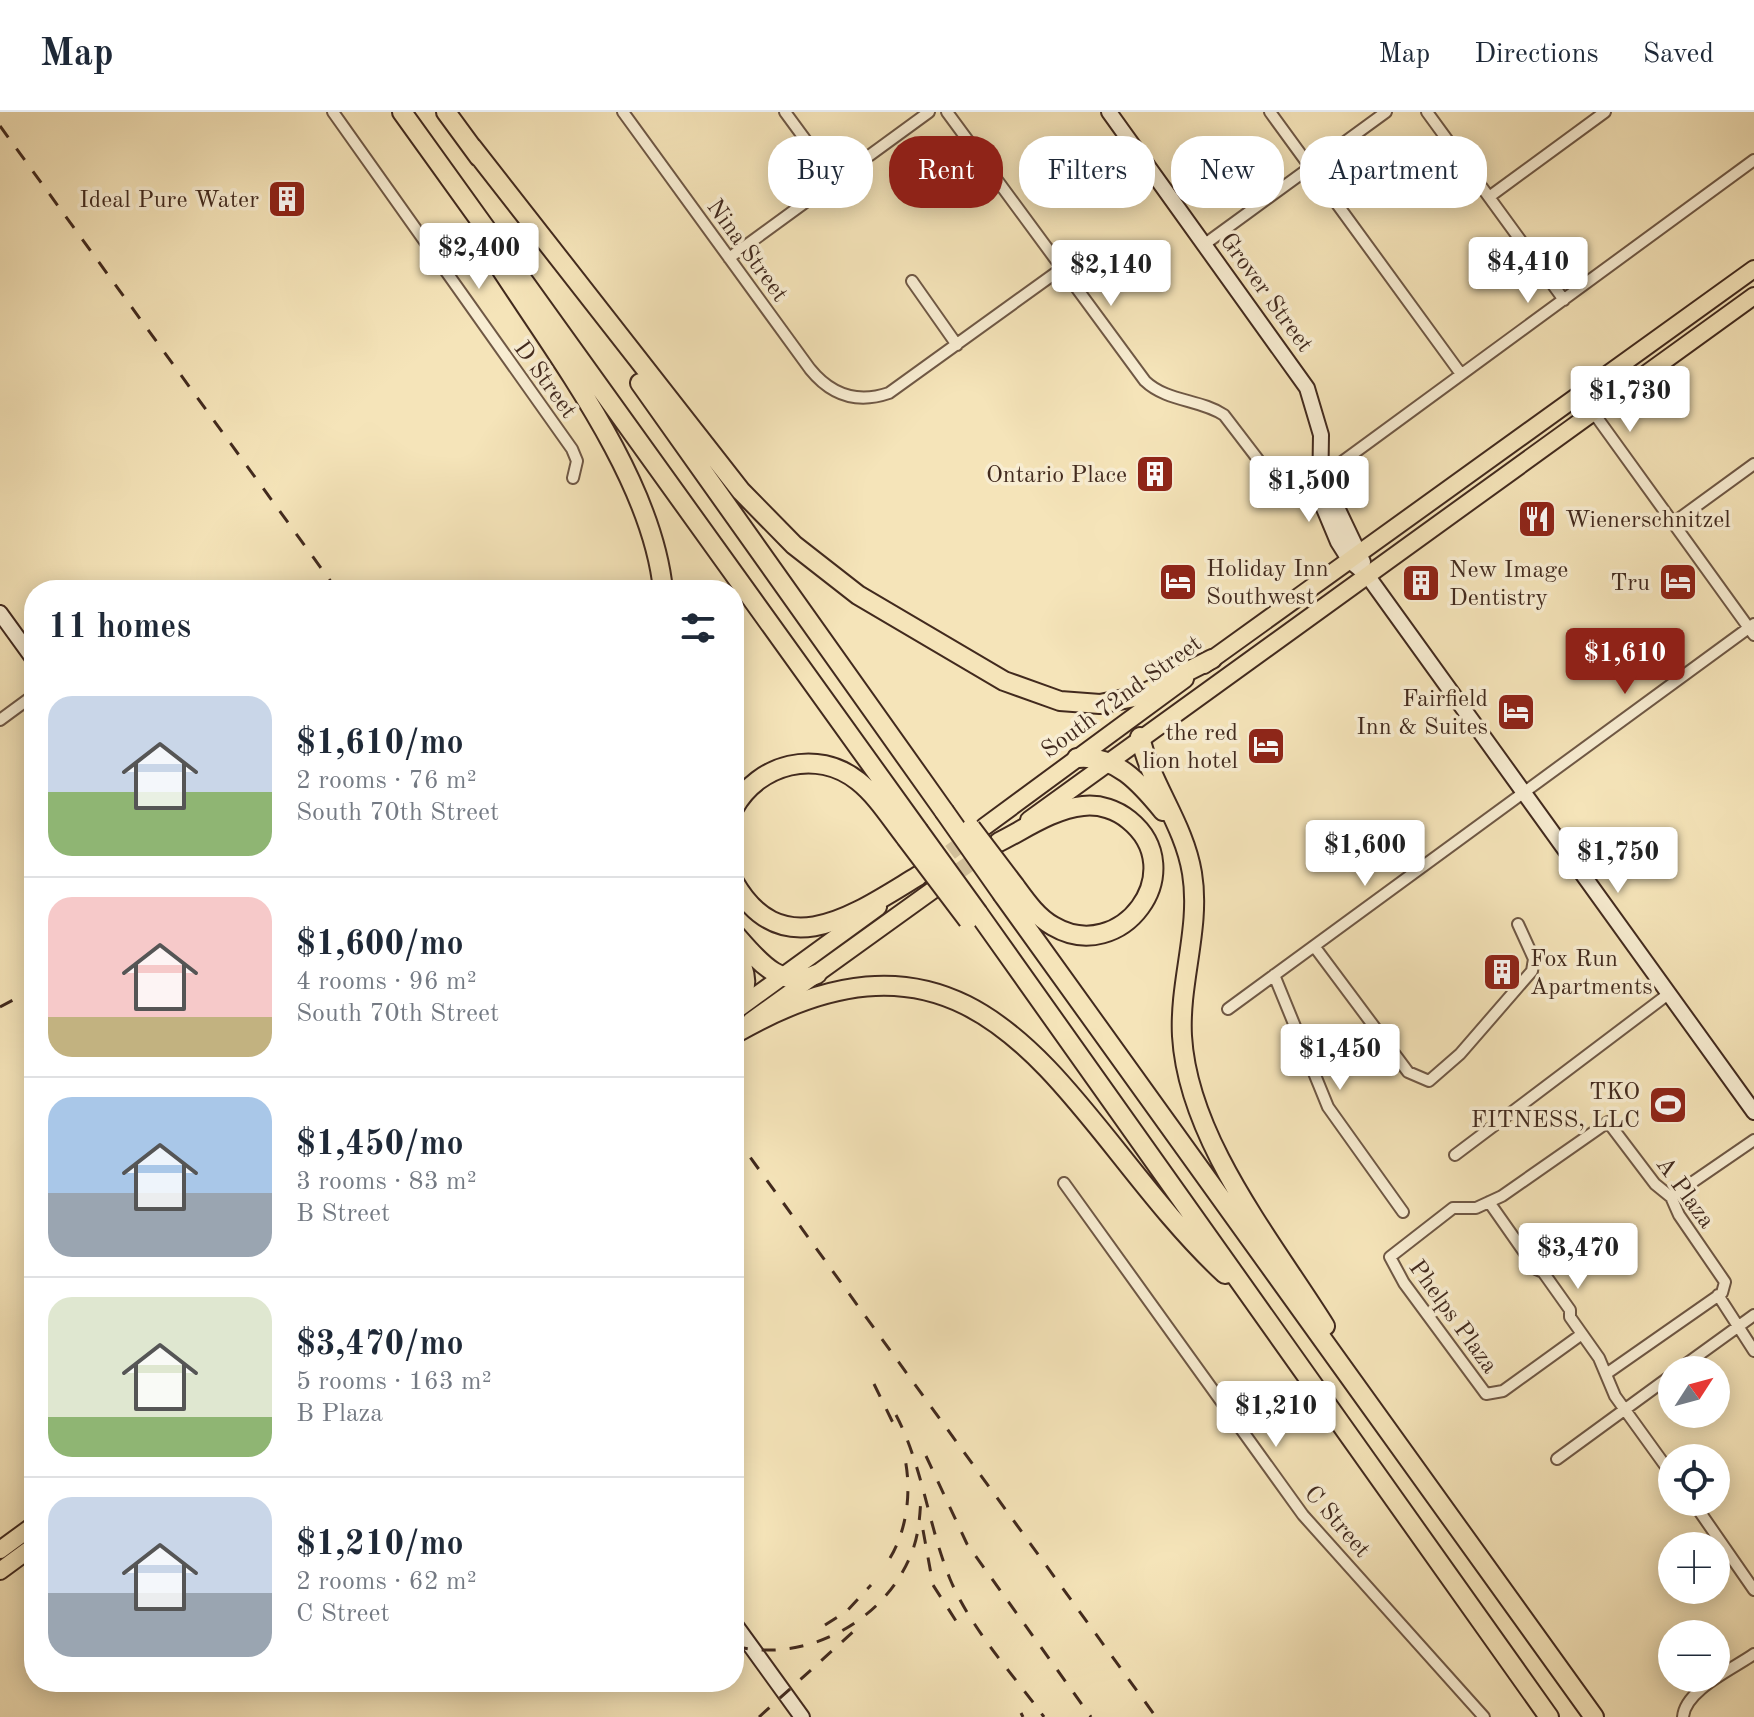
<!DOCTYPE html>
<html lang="en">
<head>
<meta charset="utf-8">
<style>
	body { margin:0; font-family:"Old Standard TT",serif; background:#f2f2f3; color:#1f2937; height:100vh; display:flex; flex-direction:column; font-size:30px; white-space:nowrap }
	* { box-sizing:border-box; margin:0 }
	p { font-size:26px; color:#747a83 }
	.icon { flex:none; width:44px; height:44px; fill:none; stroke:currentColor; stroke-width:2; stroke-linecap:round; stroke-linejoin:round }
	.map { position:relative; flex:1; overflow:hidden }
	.sheet { position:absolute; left:24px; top:468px; width:720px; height:1112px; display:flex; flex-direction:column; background:#fff; border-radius:32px; box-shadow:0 4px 20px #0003 }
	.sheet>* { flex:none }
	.top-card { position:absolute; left:768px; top:24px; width:760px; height:72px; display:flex; gap:16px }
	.needle { width:52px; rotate:54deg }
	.buttons { position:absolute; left:1658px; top:1244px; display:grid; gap:16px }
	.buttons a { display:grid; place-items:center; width:72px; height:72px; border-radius:50%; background:#fff; box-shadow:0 4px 20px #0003; font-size:40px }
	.price { position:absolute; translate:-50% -68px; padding:0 18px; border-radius:8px; background:#fff; color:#222; font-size:26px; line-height:52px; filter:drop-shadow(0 2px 4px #0008) }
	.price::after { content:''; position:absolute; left:50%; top:48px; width:24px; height:18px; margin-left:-12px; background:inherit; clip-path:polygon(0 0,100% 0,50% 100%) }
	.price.current { background:#8f2418; color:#fff }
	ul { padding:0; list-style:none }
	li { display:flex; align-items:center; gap:24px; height:200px; padding:0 24px }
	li+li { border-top:2px solid #e0e1e3 }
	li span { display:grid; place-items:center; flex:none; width:224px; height:160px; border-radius:24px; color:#555 }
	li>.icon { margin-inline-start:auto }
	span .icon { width:96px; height:96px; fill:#fffc; stroke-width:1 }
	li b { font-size:34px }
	h2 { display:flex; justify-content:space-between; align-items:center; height:96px; padding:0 24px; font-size:34px }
	.pill { padding:0 28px; border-radius:32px; background:#fff; box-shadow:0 4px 20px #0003; font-size:28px; line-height:72px }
	.pill.current { background:#8f2418; color:#fff }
	header { display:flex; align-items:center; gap:48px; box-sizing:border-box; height:112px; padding:0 40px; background:#fff; border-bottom:2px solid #e0e1e3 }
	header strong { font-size:38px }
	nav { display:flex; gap:44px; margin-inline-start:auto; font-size:28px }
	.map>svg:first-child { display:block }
</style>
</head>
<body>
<header>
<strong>Map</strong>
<nav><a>Map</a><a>Directions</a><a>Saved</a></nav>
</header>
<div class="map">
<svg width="1754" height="1605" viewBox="0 0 1754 1605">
	<rect width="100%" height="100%" fill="#f5e4b9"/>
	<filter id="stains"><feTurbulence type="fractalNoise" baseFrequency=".0025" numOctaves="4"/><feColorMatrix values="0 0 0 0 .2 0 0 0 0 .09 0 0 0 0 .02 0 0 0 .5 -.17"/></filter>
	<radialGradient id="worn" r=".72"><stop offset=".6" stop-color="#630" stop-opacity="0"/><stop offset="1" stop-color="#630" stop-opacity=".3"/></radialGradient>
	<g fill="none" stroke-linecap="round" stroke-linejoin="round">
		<path stroke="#d1bf9a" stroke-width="16" stroke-dasharray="16 8" stroke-linecap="butt" d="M931,755l42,-32
			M941,772l46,-33"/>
		<g stroke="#6f5845" stroke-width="14">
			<path id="street" d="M333,0l239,337 5,12 -4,17
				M623,0l187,257c21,26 47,35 79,24l172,-124
				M785,0l50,68
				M947,0l198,269c22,21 55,18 79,34l59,77 9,4 13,-7 449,-329
				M1270,0l191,262
				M1427,0l137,188
				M1489,85l116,-85
				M1205,132l181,-132
				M729,146l200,-146
				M912,169l45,64
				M1593,300l161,223
				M1673,411l81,-59
				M0,608l34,-25
				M1314,834l94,126 21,9 31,-27 72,-83 2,-12 -16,-35
				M1274,863l54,132 75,105
				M1228,897l526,-385
				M1455,1043l212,-160
				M1064,1071l239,332 181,202
				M1671,1085l83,-57
				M1489,1090l47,67 7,3 27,38v7l29,41 16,38 57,79
				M1718,1183l36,56
				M1582,1222l-79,57 -17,3 -82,-111 -14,-26 63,-49h23l26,-12 106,-74 47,62 16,13 8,18 46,67 -3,11 -116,81
				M1678,1258l76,-55
				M1557,1347l115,-84
				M1693,1390l61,88
				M1683,1605c2,-27 50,-48 71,-63"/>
		</g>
		<g stroke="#422a1e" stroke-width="18">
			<path id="secondary" d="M1109,0l198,276 14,47 -1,64 18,43 12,19 17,14 387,537
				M1322,364l41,86
				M0,501l34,47
				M734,1511l68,94"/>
		</g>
		<g stroke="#422a1e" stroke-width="20">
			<path id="primary" d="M1204,553l550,-396
				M1029,708l725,-524
				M984,715l201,-148
				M735,899l143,-104
				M751,909l182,-131
				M0,1438l34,-25
				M0,1459l34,-25"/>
		</g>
		<g stroke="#422a1e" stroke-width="22">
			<path id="highway" d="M402,0l516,718
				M446,0l33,45
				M472,35l269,344 53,54 64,50 146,86 56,20 40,3 39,-8 73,-37
				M478,121c63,103 173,236 185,357
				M640,271l304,428
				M1140,625c11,48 44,87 52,136 9,54 -13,108 -10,163 6,103 89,204 143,290
				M1077,646c38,-4 64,26 86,53
				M734,696c24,-44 83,-60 124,-27 19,15 33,38 48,57
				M999,730c26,-13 54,-33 84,-36 17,-2 34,4 46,14 63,51 -8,146 -76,106 -16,-9 -27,-25 -38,-40
				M734,770c49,86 124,30 184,-6
				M1003,783l591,822
				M978,801l571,804
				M734,821c23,26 46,58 83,41
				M734,838c14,22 16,40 0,61
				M738,920c260,-149 331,97 487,242"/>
		</g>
		<use href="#street" stroke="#f8edd2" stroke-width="10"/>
		<use href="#secondary" stroke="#f8edd2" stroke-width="14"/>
		<use href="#primary" stroke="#f5e4b9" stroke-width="16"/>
		<use href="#highway" stroke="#f5e4b9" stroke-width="18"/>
		<path stroke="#422a1e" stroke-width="3" stroke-dasharray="14 14" stroke-linecap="butt" d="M0,14l337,464
			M0,895l34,-18
			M734,1023l422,582
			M874,1272l21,43
			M896,1303c27,52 32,110 54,164 21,50 62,94 94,138
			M926,1344l41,88 124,173
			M923,1418l10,55 25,39
			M890,1446c18,-30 22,-70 14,-104
			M825,1513l22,-14 24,-26
			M734,1534c72,18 152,-25 178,-94 7,-18 8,-37 9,-56
			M1021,1601l2,4
			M759,1605l95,-86"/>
		<g stroke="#422a1e" stroke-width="22" stroke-linecap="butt">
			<path id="highway-bridge" d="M944,699l59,84
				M971,716l44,58
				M918,718l60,83
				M906,726l62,82"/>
		</g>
		<use href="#highway-bridge" stroke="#f5e4b9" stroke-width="18"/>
	</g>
	<defs>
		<g id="building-square" transform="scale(2)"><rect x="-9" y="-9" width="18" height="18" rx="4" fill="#8f2418" stroke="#f8edd2"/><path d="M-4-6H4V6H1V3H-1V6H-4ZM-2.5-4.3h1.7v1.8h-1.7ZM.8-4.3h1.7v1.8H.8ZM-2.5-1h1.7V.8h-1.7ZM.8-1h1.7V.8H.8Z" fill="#fff"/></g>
		<g id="restaurant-square" transform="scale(2)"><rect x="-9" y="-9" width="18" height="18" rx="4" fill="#8f2418" stroke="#f8edd2"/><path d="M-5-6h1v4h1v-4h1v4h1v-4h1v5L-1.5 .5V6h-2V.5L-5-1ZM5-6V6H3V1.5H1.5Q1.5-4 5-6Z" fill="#fff"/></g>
		<g id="hotel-square" transform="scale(2)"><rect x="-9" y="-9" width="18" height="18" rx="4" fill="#8f2418" stroke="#f8edd2"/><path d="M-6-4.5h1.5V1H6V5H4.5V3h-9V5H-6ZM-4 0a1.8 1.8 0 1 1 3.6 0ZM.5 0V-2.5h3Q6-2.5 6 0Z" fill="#fff"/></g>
		<g id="stadium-square" transform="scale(2)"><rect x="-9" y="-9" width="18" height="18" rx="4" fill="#8f2418" stroke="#f8edd2"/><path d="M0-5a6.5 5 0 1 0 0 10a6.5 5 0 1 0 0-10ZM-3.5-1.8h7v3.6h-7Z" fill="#fff"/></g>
	</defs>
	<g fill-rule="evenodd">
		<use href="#building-square" x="287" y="87"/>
		<use href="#building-square" x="1155" y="362"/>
		<use href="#restaurant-square" x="1537" y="407"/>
		<use href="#hotel-square" x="1178" y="470"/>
		<use href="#hotel-square" x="1678" y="470"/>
		<use href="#building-square" x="1421" y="471"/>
		<use href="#hotel-square" x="1516" y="600"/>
		<use href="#hotel-square" x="1266" y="634"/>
		<use href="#building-square" x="1502" y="860"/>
		<use href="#stadium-square" x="1668" y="993"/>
	</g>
	<g text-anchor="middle" stroke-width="7" stroke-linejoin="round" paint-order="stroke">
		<g font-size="24" fill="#422a1e" stroke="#f8edd2" text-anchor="end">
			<text x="259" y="95">Ideal Pure Water</text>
			<text x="1127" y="370">Ontario Place</text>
			<text x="1565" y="415" text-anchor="start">Wienerschnitzel</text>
			<text x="1206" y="464" text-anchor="start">Holiday Inn<tspan x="1206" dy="28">Southwest</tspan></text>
			<text x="1449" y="465" text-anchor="start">New Image<tspan x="1449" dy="28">Dentistry</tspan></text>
			<text x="1650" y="478">Tru</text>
			<text x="1488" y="594">Fairfield<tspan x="1488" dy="28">Inn &amp; Suites</tspan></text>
			<text x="1238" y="628">the red<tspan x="1238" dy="28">lion hotel</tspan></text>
			<text x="1530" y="854" text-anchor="start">Fox Run<tspan x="1530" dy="28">Apartments</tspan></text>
			<text x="1640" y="987">TKO<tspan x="1640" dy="28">FITNESS, LLC</tspan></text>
		</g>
		<g font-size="24" fill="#422a1e" stroke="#f8edd2">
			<text transform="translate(748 138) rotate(54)" y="8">Nina Street</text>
			<text transform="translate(1267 180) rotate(54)" y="8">Grover Street</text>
			<text transform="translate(546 267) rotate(54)" y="8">D Street</text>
			<text transform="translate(1121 584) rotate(-36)" y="8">South 72nd Street</text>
			<text transform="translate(1686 1080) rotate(54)" y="8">A Plaza</text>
			<text transform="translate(1454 1204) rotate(54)" y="8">Phelps Plaza</text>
			<text transform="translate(1338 1409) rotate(49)" y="8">C Street</text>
		</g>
	</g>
	<rect width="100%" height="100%" filter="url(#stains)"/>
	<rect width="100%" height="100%" fill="url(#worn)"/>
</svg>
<div class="buttons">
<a><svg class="needle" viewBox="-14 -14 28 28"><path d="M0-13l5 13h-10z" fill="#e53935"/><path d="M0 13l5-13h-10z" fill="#747a83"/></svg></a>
<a><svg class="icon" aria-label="locate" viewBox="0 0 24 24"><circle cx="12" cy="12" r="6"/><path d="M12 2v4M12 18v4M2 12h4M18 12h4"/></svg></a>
<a>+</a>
<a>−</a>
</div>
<b class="price" style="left:479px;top:179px">$2,400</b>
<b class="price" style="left:1528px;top:193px">$4,410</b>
<b class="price" style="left:1111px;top:196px">$2,140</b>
<b class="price" style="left:1630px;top:322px">$1,730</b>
<b class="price" style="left:1309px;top:412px">$1,500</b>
<b class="price current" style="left:1625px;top:584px">$1,610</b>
<b class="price" style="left:1365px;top:776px">$1,600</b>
<b class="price" style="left:1618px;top:783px">$1,750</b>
<b class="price" style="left:1340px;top:980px">$1,450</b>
<b class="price" style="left:1578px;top:1179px">$3,470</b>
<b class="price" style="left:1276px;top:1337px">$1,210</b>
<div class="top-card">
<a class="pill">Buy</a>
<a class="pill current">Rent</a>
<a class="pill">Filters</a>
<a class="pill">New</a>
<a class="pill">Apartment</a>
</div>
<section class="sheet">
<h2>11 homes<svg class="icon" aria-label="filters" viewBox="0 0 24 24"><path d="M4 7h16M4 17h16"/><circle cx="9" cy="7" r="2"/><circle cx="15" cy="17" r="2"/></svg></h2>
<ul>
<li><span style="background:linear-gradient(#c9d6e8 60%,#8fb573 0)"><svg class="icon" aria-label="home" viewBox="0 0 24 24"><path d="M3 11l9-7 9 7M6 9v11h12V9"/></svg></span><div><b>$1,610/mo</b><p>2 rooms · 76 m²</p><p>South 70th Street</p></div></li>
<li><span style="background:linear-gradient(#f6c9c9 75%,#c2b280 0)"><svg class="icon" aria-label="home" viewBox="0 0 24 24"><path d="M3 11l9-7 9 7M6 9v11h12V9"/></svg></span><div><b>$1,600/mo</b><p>4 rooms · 96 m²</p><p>South 70th Street</p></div></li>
<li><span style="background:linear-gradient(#a9c7e8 60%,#9aa5b1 0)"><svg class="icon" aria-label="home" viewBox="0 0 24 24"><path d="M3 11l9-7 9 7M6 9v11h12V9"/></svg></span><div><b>$1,450/mo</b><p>3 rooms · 83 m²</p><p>B Street</p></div></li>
<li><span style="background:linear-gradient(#dfe7d0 75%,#8fb573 0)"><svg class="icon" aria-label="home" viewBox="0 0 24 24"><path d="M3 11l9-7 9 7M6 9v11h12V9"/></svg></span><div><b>$3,470/mo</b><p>5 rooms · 163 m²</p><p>B Plaza</p></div></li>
<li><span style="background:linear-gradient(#c9d6e8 60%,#9aa5b1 0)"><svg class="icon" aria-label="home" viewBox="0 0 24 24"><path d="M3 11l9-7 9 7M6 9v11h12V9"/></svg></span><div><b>$1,210/mo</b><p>2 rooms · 62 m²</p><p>C Street</p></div></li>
</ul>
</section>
</div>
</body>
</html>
